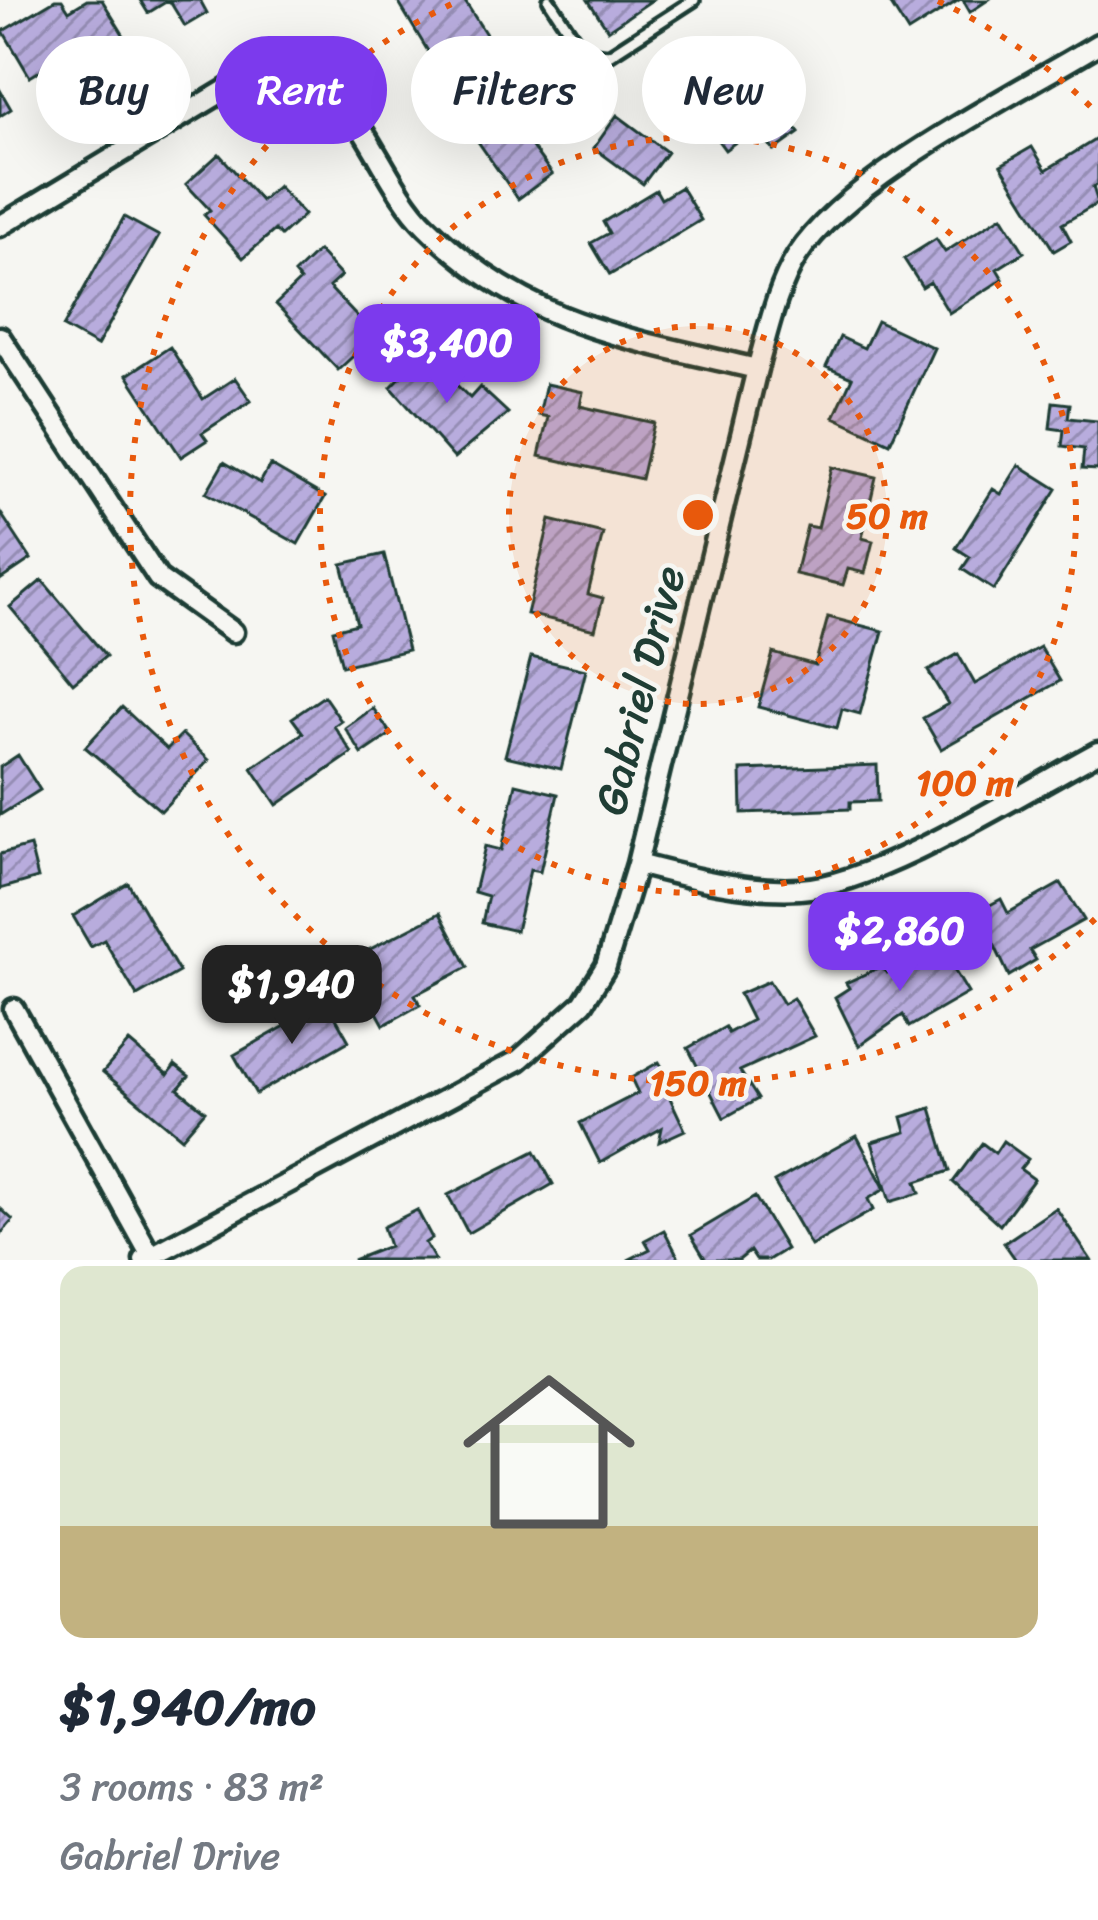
<!DOCTYPE html>
<html lang="en">
<head>
<meta charset="utf-8">
<style>
	body { margin:0; font-family:Sriracha,sans-serif; background:#f2f2f3; color:#1f2937; height:100vh; display:flex; flex-direction:column; font-size:45px; white-space:nowrap }
	* { box-sizing:border-box; margin:0 }
	p { font-size:39px; color:#747a83 }
	.icon { flex:none; width:66px; height:66px; fill:none; stroke:currentColor; stroke-width:2; stroke-linecap:round; stroke-linejoin:round }
	.map { position:relative; height:1260px; overflow:hidden }
	.side { display:flex; flex-direction:column; background:#fff; flex:1 }
	.side>* { flex:none }
	.hud { position:absolute; left:36px; top:36px; width:1026px; height:108px; display:flex; gap:24px }
	.price { position:absolute; translate:-50% -102px; padding:0 27px; border-radius:24px; background:#7c3aed; color:#fff; font-size:39px; line-height:78px; filter:drop-shadow(0 3px 6px #0008) }
	.price::after { content:''; position:absolute; left:50%; top:72px; width:36px; height:27px; margin-left:-18px; background:inherit; clip-path:polygon(0 0,100% 0,50% 100%) }
	.price.current { background:#222; color:#fff }
	ul { padding:0; list-style:none }
	li { display:grid; align-content:center; gap:24px; height:636px; padding:0 60px }
	li+li { border-top:3px solid #e0e1e3 }
	li span { display:grid; place-items:center; height:372px; border-radius:24px; color:#555 }
	li>.icon { margin-inline-start:auto }
	span .icon { width:216px; height:216px; fill:#fffc; stroke-width:1 }
	li b { font-size:51px }
	.tag { padding:0 42px; border-radius:54px; background:#fff; box-shadow:0 12px 48px #0002; font-size:42px; line-height:108px }
	.tag.current { background:#7c3aed; color:#fff }
	.map>svg:first-child { display:block }
</style>
</head>
<body>
<div class="map">
<svg width="1098" height="1260" viewBox="0 0 1098 1260">
	<defs>
		<pattern id="building-hatch" width="6" height="6" patternUnits="userSpaceOnUse" patternTransform="scale(3)"><rect width="6" height="6" fill="#b8acdd"/><path d="M-1 1l2-2M0 6l6-6M5 7l2-2" fill="none" stroke="#958db4"/></pattern>
	</defs>
	<rect width="100%" height="100%" fill="#f6f6f2"/>
	<filter id="ink" filterUnits="userSpaceOnUse"><feTurbulence type="fractalNoise" baseFrequency=".00833" numOctaves="2"/><feDisplacementMap in="SourceGraphic" scale="24" xChannelSelector="R" yChannelSelector="G"/><feConvolveMatrix kernelMatrix="1 2 1 2 8 2 1 2 1" color-interpolation-filters="sRGB"/></filter>
	<g filter="url(#ink)">
		<path fill="url(#building-hatch)" stroke="#1f3d34" stroke-width="3" d="M55,0h7l7,11 18,-11h15l24,39 -30,17 -8,-14 -58,35 -27,-46z
			M140,0h60l7,13 -22,13 -16,-26 -21,13z
			M397,0h67l23,36 -21,13 5,9 -28,18z
			M588,0h64l-44,30z
			M888,0h71l-51,32z
			M963,0h25l-18,12z
			M775,61l25,34 -19,13 18,25 -25,18 -18,-24 -31,23 -37,-50 22,-17 5,8 28,-20 6,9z
			M497,80l30,41 -9,7 34,46 -34,25 -62,-89z
			M0,90l11,19 -11,7z
			M617,115l50,37 -24,32 -49,-36z
			M1098,138v46l-5,3 5,16 -36,21 9,17 -17,10 -53,-86 31,-18 14,23z
			M219,154l42,47 17,-15 26,29 -23,21 -6,-6 -32,28 -39,-43 6,-5 -24,-26z
			M681,187l20,33 -91,55 -19,-32 18,-10 -6,-11 53,-32 5,9z
			M1002,216l22,36 -27,17 6,10 -54,34 -19,-31 -8,5 -18,-28 32,-20 9,13z
			M124,217l35,19 -62,110 -34,-19z
			M318,251l23,25 -12,11 46,49 -37,34 -62,-66 24,-23 -6,-7z
			M877,321l57,27 -44,95 -56,-26 18,-39 -26,-11 14,-30 24,11z
			M170,347l33,52 32,-21 16,23 -49,32 5,7 -26,17 -54,-82z
			M424,353l46,45 10,-11 28,26 -54,45 -63,-71z
			M546,384l37,8 -3,14 74,17 -13,56 -102,-23 9,-39 -9,-2z
			M1053,402l17,2 -2,14 30,3v49l-16,-1 2,-20 -22,-3 2,-16 -14,-2z
			M224,462l36,21 10,-18 55,32 -27,47 -92,-51z
			M1019,465l38,24 -63,101 -32,-21 8,-12 -14,-9 37,-59 8,5z
			M832,467l44,10 -14,61 11,3 -8,32 -17,-4 -5,16 -48,-11 12,-48 11,2z
			M0,512l31,47 -31,21z
			M550,520l53,13 -15,61 15,4 -8,32 -68,-16z
			M384,554l24,96 -66,16 -9,-36 24,-6 -15,-60z
			M42,580l64,76 -33,27 -63,-76z
			M828,617l55,14 -23,83 -18,-5 -5,19 -79,-21 15,-54 42,12z
			M1040,647l20,34 -119,68 -18,-31 25,-14 -20,-33 30,-17 17,30z
			M531,657l55,13 -25,99 -56,-13z
			M324,696l17,25 -7,5 18,27 -75,52 -25,-37 51,-35 -11,-15z
			M122,707l45,42 15,-15 27,26 -48,51 -76,-64z
			M373,708l18,26 -29,20 -17,-26z
			M18,755l22,35 -40,25v-48z
			M877,765l1,36 -28,1v7l-108,4 -1,-43z
			M516,784l42,10 -18,78 -10,-2 -14,61 -34,-8 6,-27 -14,-4 11,-46 16,4z
			M30,846l8,32 -38,11v-35z
			M128,883l51,89 -42,24 -33,-56 -13,7 -18,-31z
			M1061,883l23,37 -54,30 6,10 -27,16 -16,-34 -10,4 -15,-29 33,-18 7,14z
			M440,913l28,54 -53,28 5,10 -36,20 -23,-42 10,-5 -12,-23z
			M939,945l29,48 -59,34 -6,-12 -44,31 -24,-49 14,-9 -3,-5 34,-16 7,6z
			M769,981l14,23 10,-6 22,38 -75,35 18,28 -34,19 -36,-70 37,-21 3,6 24,-13 -13,-26z
			M324,997l25,44 -93,53 -22,-39 76,-43 -3,-6z
			M129,1042l39,33 7,-10 14,11 -11,13 27,22 -23,27 -79,-66z
			M659,1062l19,31 -9,3 16,34 -26,12 3,-14 -62,35 -20,-40 58,-30 -7,-15z
			M931,1108l19,63 -34,11 4,11 -30,9 -18,-60 34,-10 -4,-15z
			M857,1136l28,53 -17,10 5,11 -62,36 -37,-64z
			M1003,1141l25,18 -8,10 14,10 -34,46 -47,-43 29,-39 13,10z
			M535,1151l18,33 -85,49 -20,-38z
			M755,1197l31,52 -18,11h-12l-6,-9 -11,9h-33l-15,-25z
			M0,1208l13,12 -13,15z
			M1056,1208l35,52h-75l-12,-17z
			M417,1210l15,28 -7,5 10,17h-82l36,-14 -6,-19z
			M664,1230l16,30h-52l22,-11 -5,-9z"/>
		<g fill="none" stroke-linecap="round" stroke-linejoin="round">
			<g stroke="#1f3d34" stroke-width="18">
				<path id="lane" d="M549,0l34,52 26,3 85,-55"/>
			</g>
			<g stroke="#1f3d34" stroke-width="27">
				<path id="street" d="M0,226l267,-161c87,-1 106,109 159,161 100,100 201,112 331,143
					M0,337l158,241 75,54
					M637,864c53,14 108,28 163,25 77,-4 225,-98 298,-137
					M14,1009l137,247
					M144,1260l375,-200 64,-57 23,-37 31,-102 120,-495c11,-38 19,-79 40,-113 51,-79 217,-161 301,-212"/>
			</g>
			<use href="#lane" stroke="#f6f6f2" stroke-width="9"/>
			<use href="#street" stroke="#f6f6f2" stroke-width="18"/>
		</g>
	</g>
	<circle cx="698" cy="515" r="189" fill="#e8590c" fill-opacity=".12"/>
	<g fill="none" stroke="#e8590c" stroke-width="6" stroke-dasharray="6 12">
		<circle cx="698" cy="515" r="189"/>
		<circle cx="698" cy="515" r="378"/>
		<path d="M1095 919A567 567 0 1 1 458 1M938 1A567 567 0 0 1 1095 111"/>
	</g>
	<g text-anchor="middle" stroke-width="9" stroke-linejoin="round" paint-order="stroke">
		<g font-size="45" fill="#1f3d34" stroke="#f6f6f2">
			<text transform="translate(639 690) rotate(-76)" y="16">Gabriel Drive</text>
		</g>
	</g>
	<circle cx="698" cy="515" r="18" fill="#e8590c" stroke="#f6f6f2" stroke-width="6"/>
	<g font-size="36" text-anchor="middle" font-weight="bold" fill="#e8590c" stroke="#f6f6f2" stroke-width="9" stroke-linejoin="round" paint-order="stroke">
		<text x="887" y="528">50 m</text>
		<text x="965" y="795">100 m</text>
		<text x="698" y="1095">150 m</text>
	</g>
</svg>
<b class="price" style="left:447px;top:406px">$3,400</b>
<b class="price" style="left:900px;top:994px">$2,860</b>
<b class="price current" style="left:292px;top:1047px">$1,940</b>
<div class="hud">
<a class="tag">Buy</a>
<a class="tag current">Rent</a>
<a class="tag">Filters</a>
<a class="tag">New</a>
</div>
</div>
<section class="side">
<ul>
<li><span style="background:linear-gradient(#dfe7d0 70%,#c2b280 0)"><svg class="icon" aria-label="home" viewBox="0 0 24 24"><path d="M3 11l9-7 9 7M6 9v11h12V9"/></svg></span><div><b>$1,940/mo</b><p>3 rooms · 83 m²</p><p>Gabriel Drive</p></div></li>
</ul>
</section>
</body>
</html>
